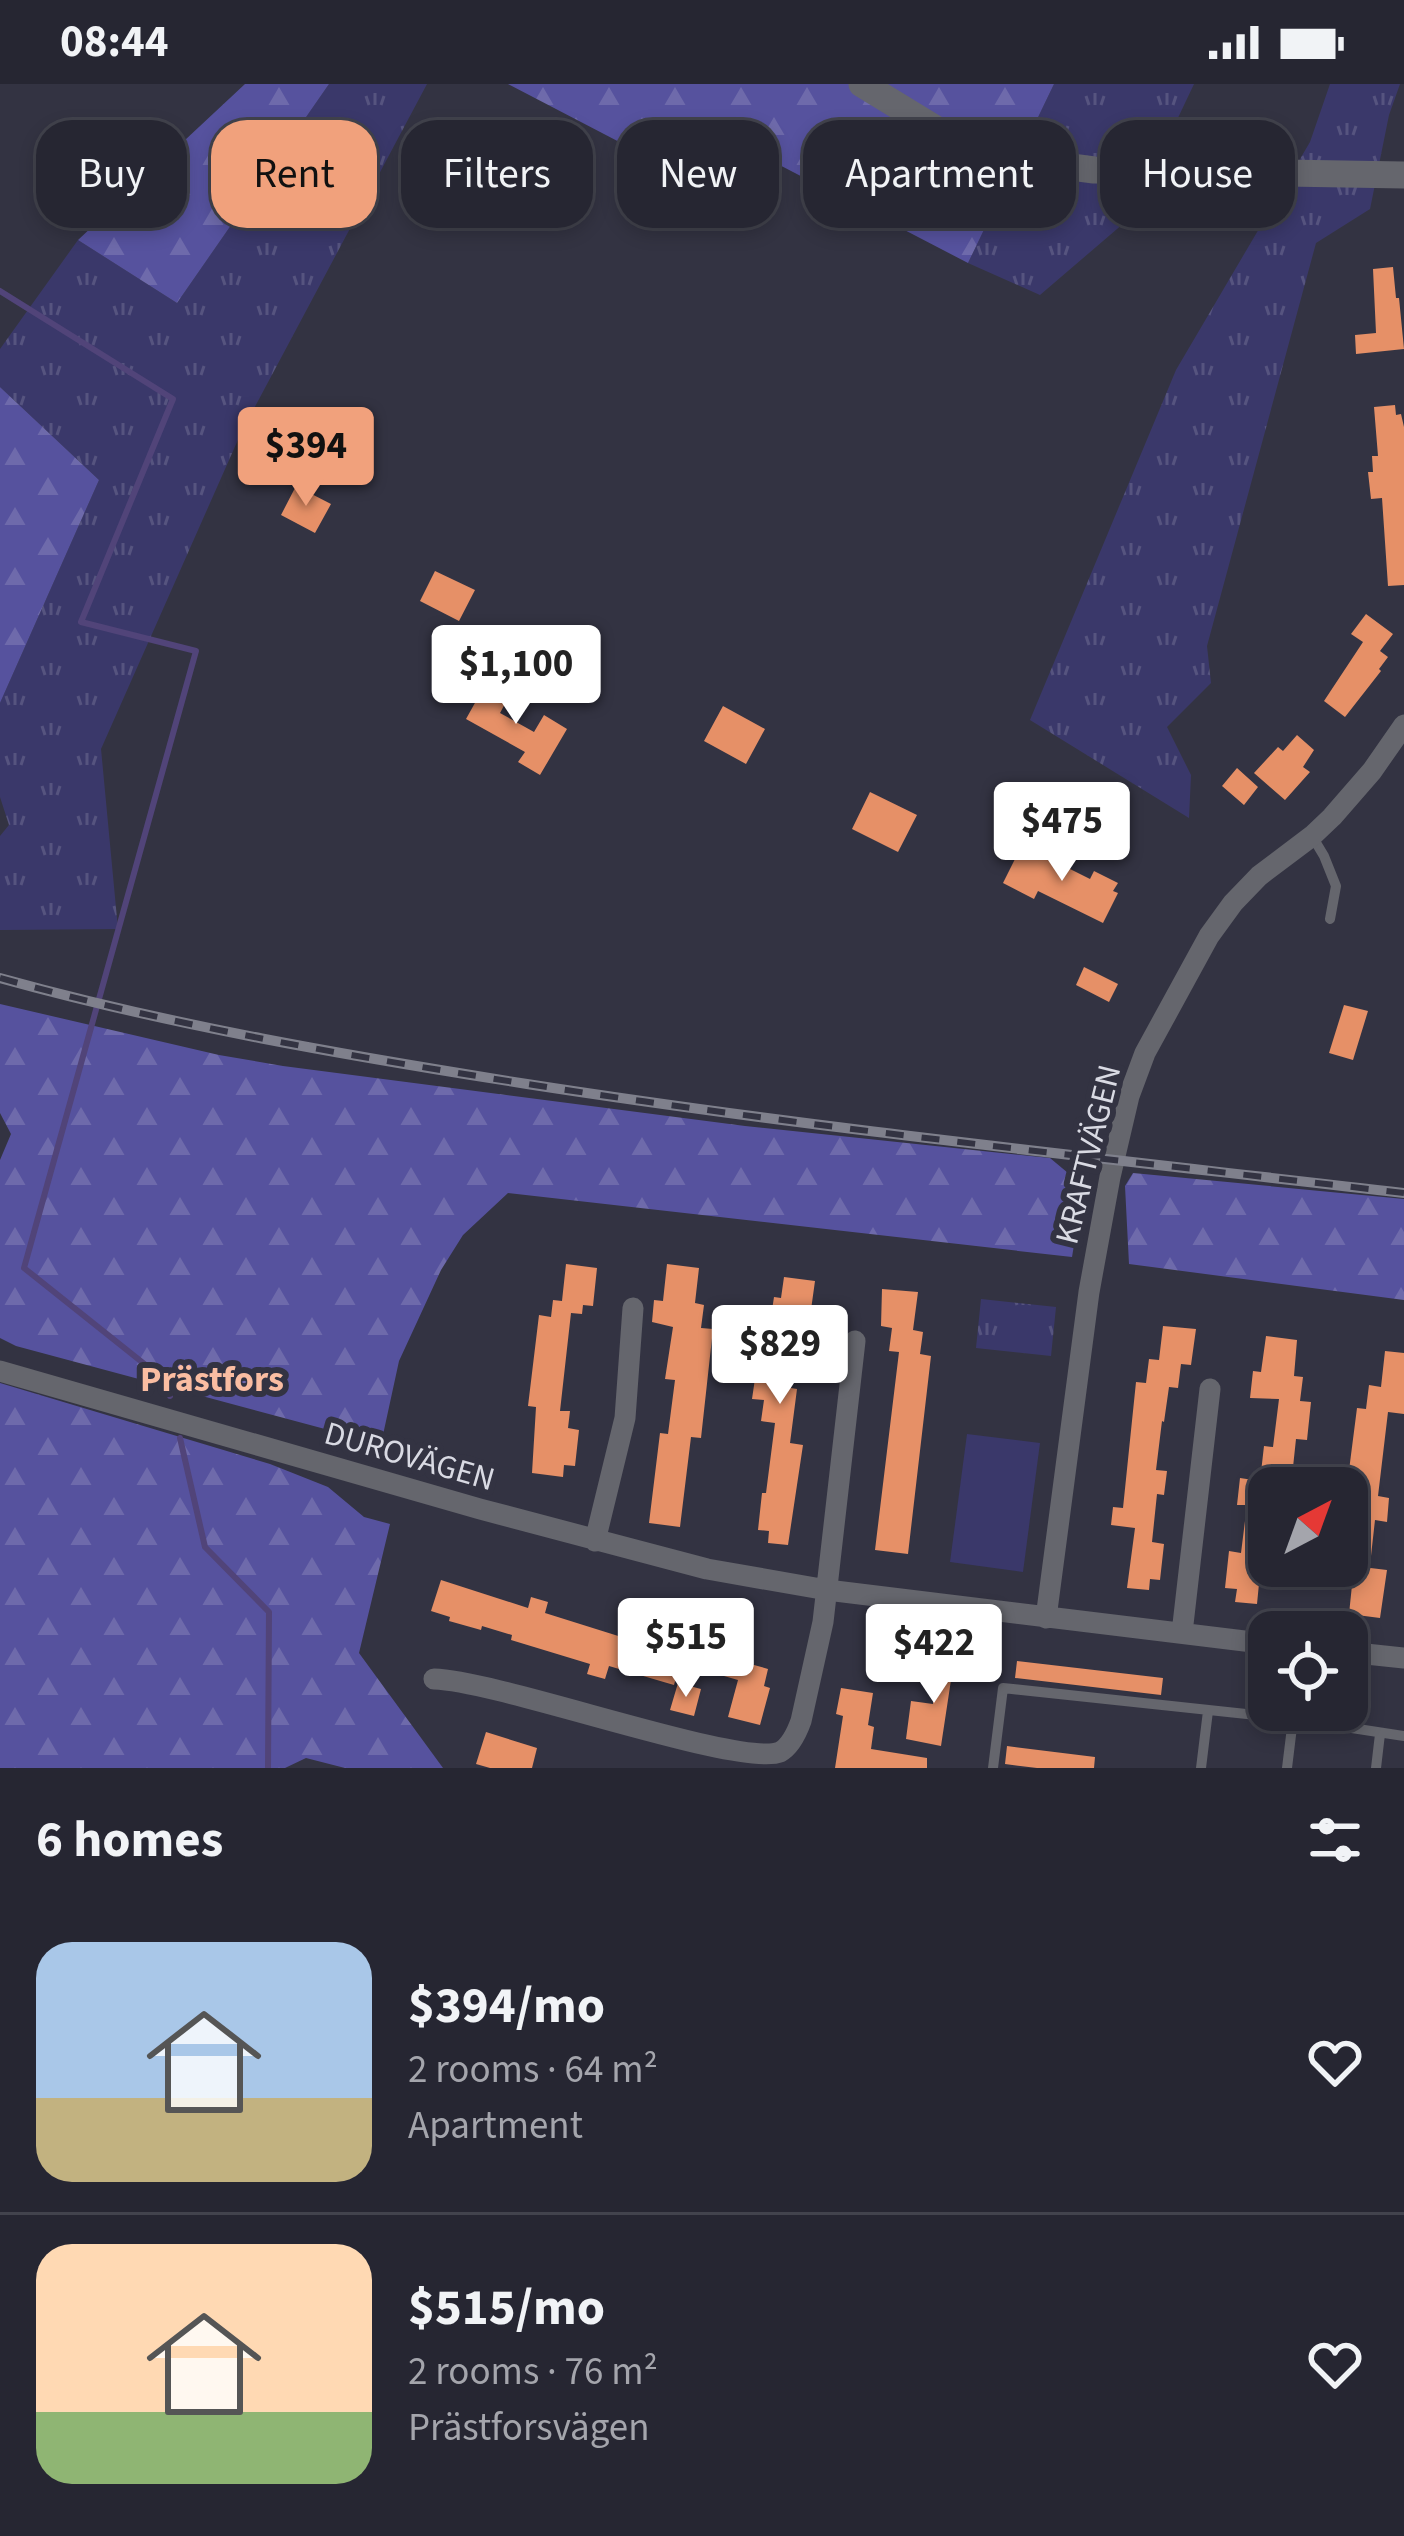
<!DOCTYPE html>
<html lang="en">
<head>
<meta charset="utf-8">
<style>
	body { margin:0; font-family:"Source Sans 3",sans-serif; background:#2e2e3a; color:#f1f3f6; height:100vh; display:flex; flex-direction:column; font-size:45px; white-space:nowrap }
	* { box-sizing:border-box; margin:0 }
	p { font-size:39px; color:#a4a5ac }
	.icon { flex:none; width:66px; height:66px; fill:none; stroke:currentColor; stroke-width:2; stroke-linecap:round; stroke-linejoin:round }
	.map { position:relative; height:1684px; overflow:hidden }
	.details { display:flex; flex-direction:column; background:#262632; flex:1 }
	.details>* { flex:none }
	.hud { position:absolute; left:36px; top:36px; width:1332px; height:108px; display:flex; gap:24px }
	.needle { width:78px; rotate:41deg }
	.buttons { position:absolute; left:1248px; top:1383px; display:grid; gap:24px }
	.buttons a { display:grid; place-items:center; width:120px; height:120px; border-radius:24px; background:#262632; box-shadow:0 6px 18px #0003,0 0 0 3px #42434d; font-size:60px }
	.price { position:absolute; translate:-50% -102px; padding:0 27px; border-radius:12px; background:#fff; color:#222; font-size:39px; line-height:78px; filter:drop-shadow(0 3px 6px #0008) }
	.price::after { content:''; position:absolute; left:50%; top:72px; width:36px; height:27px; margin-left:-18px; background:inherit; clip-path:polygon(0 0,100% 0,50% 100%) }
	.price.on { background:#f1a17c; color:#111 }
	ul { padding:0; list-style:none }
	li { display:flex; align-items:center; gap:36px; height:300px; padding:0 36px }
	li+li { border-top:3px solid #42434d }
	li span { display:grid; place-items:center; flex:none; width:336px; height:240px; border-radius:36px; color:#555 }
	li>.icon { margin-inline-start:auto }
	span .icon { width:144px; height:144px; fill:#fffc; stroke-width:1 }
	li b { font-size:51px }
	h2 { display:flex; justify-content:space-between; align-items:center; height:144px; padding:0 36px; font-size:51px }
	.tag { padding:0 42px; border-radius:36px; background:#262632; box-shadow:0 6px 18px #0003,0 0 0 3px #42434d; font-size:42px; line-height:108px }
	.tag.on { background:#f1a17c; color:#111 }
	.status { display:flex; justify-content:space-between; align-items:center; height:84px; padding:0 60px; background:#262632; direction:ltr }
	.status svg { height:33px; fill:currentColor }
	.map>svg:first-child { display:block }
</style>
</head>
<body>
<div class="status"><b>08:44</b><svg viewBox="0 0 49 12"><path d="M0 12V9h3v3zM5 12V6h3v6zM10 12V3h3v9zM15 12V0h3v12zM26 1h20v11H26zM47 4h2v5h-2z"/></svg></div>
<div class="map">
<svg width="1404" height="1684" viewBox="0 0 1404 1684">
	<defs>
		<pattern id="grass-tufts" width="24" height="20" patternUnits="userSpaceOnUse" patternTransform="scale(3)"><rect width="24" height="20" fill="#3a386a"/><path d="M3 7l-1-3M5 7V3M7 7l1-3M15 17l-1-3M17 17v-4M19 17l1-3" fill="none" stroke="#56547f"/></pattern>
		<pattern id="forest-firs" width="22" height="20" patternUnits="userSpaceOnUse" patternTransform="scale(3)"><rect width="22" height="20" fill="#56529e"/><path d="M5 1l3.5 6h-7zM16 11l3.5 6h-7z" fill="#6e6aab"/></pattern>
	</defs>
	<rect width="100%" height="100%" fill="#333342"/>
	<path fill="url(#grass-tufts)" d="M329,0h98l-186,349 -140,316 17,180 -118,1v-94l9,-11 -9,-28v-94l99,-223 -99,-93v-38l78,-109 99,63z
		M1054,0h140l-63,133 -91,78 -72,-32z
		M1330,0h70l-11,31 -19,94 -54,34 -109,403 4,37 -44,44 24,48 -2,43 -159,-98 146,-350 134,-228z
		M981,1215l75,8 -5,49 -75,-8z"/>
	<path fill="url(#forest-firs)" d="M245,0h84l-152,219 -99,-63z
		M508,0h546l-86,179 -200,-104 -93,12z
		M0,303l99,93 -99,223z
		M0,920l219,51 64,11 462,60 305,32 24,20 8,18 -10,61 -564,-64 -45,42 -22,35 -42,91 -18,83 -365,-98 -16,-8v-178l11,-26 -11,-21z
		M1133,1089l271,26v101l-275,-36 -4,-78z
		M0,1299l270,81 58,23 36,30 26,7 -31,129 84,115h-98l-39,-10 -21,10h-285z"/>
	<path fill="#3a386a" d="M967,1350l73,9 -17,129 -73,-10z"/>
	<g fill="none" stroke-linecap="round" stroke-linejoin="round">
		<path stroke="#514479" stroke-width="6" d="M0,207l173,108 -92,223 115,29 -172,617 143,114 3,14
			M180,1354l25,109 64,65 -1,156"/>
	</g>
	<path fill="#e69067" d="M1393,183l3,31h3l5,51 -48,5 -1,-19 21,-2 -3,-64z
		M1395,321l1,10 5,-1 3,13v158l-16,1 -6,-88 -11,1 -3,-27h5l-1,-16h6l-4,-49z
		M296,402l35,18 -16,29 -34,-18z
		M435,487l40,19 -16,31 -39,-20z
		M1366,530l27,20 -13,17 8,6 -9,12 2,2 -36,46 -21,-16 39,-59 -12,-8z
		M490,592l23,13 -13,24 34,19 10,-17 23,14 -27,46 -22,-13 7,-10 -59,-33z
		M723,622l42,23 -19,35 -42,-23z
		M1297,651l17,15 -11,17 7,5 -25,28 -31,-27 24,-26 5,4z
		M1237,684l21,19 -14,18 -22,-19z
		M870,708l47,23 -19,37 -46,-23z
		M1022,761l68,34 4,-8 24,12 -5,8 5,2 -15,30 -65,-32 -4,8 -31,-16z
		M1084,883l34,17 -9,18 -33,-17z
		M1344,921l24,6 -15,49 -24,-7z
		M566,1180l31,4 -4,38 -10,-1 -1,9 -11,-1 -11,98h10l-2,17 11,2 -4,36 -11,-1 -1,12 -31,-4 4,-66 -8,-1 11,-91 12,2 2,-17 9,1z
		M667,1180l32,4 -4,35 9,2 -3,23 12,1 -12,109 -10,-1 -11,90 -31,-4 11,-90 8,1 7,-54 -10,-1 8,-52 -21,-5 2,-22 9,1z
		M784,1193l31,4 -5,36 -11,-2 -2,12 -9,-1 -5,43 11,1 -3,18 6,1 -7,54 13,2 -15,100 -20,-2 1,-12 -11,-1 4,-37h4l9,-70 -14,-2 3,-21 -12,-1 5,-34 -5,-1 5,-36 12,2 5,-33 7,1z
		M882,1205l36,3 -5,38 10,2 -3,22 11,2 -23,198 -33,-4 24,-198 -10,-1 3,-23 -11,-2z
		M1163,1242l33,3 -5,36 -10,-1 -3,24 -9,-1 -5,35 -2,-1 -6,49 11,1 -3,24 -7,-1 -5,48 12,2 -4,36 -10,-1 -1,11 -22,-2 8,-60 -24,-3 2,-18 10,1 13,-126 10,1 3,-24 10,1z
		M1266,1252l31,4 -3,36 9,1 -3,24 11,1 -4,38 -11,-1 -5,47 -22,-3v61l-6,-1 -6,61 -22,-2 2,-13 -12,-1 4,-37 12,2 6,-48h-10l3,-27 20,3 4,-35 9,1 6,-48 -29,-1 3,-27 8,1z
		M1385,1267l19,2v61l-16,-2 -10,84 11,2 -2,24 -12,-2 -4,36 -24,-3v-67l10,-78 9,1 3,-24 12,2z
		M1354,1482l33,4 -7,48 -31,-4z
		M441,1496l87,28 3,-11 17,5 -3,11 137,43 -8,29 -65,-19 -4,13 -18,-5 3,-10 -79,-24 1,-5 -30,-9 -1,4 -32,-9 1,-4 -19,-6z
		M938,1570l22,3 -5,24 -4,-1 -10,66 -35,-7 5,-38 22,3z
		M729,1574l39,11 -4,17 6,2 -10,37 -32,-8 10,-37 -14,-4z
		M1017,1577l146,17 -2,17 -146,-17z
		M678,1599l23,6 -7,27 -24,-6z
		M841,1604l32,5 -5,32 6,2 -3,22 56,9v10h-92l8,-52 -7,-2z
		M486,1648l51,16 -5,20h-42l-14,-4z
		M1007,1662l88,11 -1,11h-57l-32,-4z"/>
	<g fill="none" stroke-linecap="round" stroke-linejoin="round">
		<path stroke="#65666d" stroke-width="10" d="M1312,752l12,20 12,30 -6,33
			M993,1684l10,-80 290,31 111,17
			M1201,1684l7,-57
			M1287,1684l6,-49
			M1376,1684l4,-34"/>
		<path stroke="#65666d" stroke-width="21" d="M0,1287l480,138 227,60 120,21 442,54
			M595,1457l30,-123 8,-110
			M1046,1534l43,-326 21,-115 19,-81 16,-43 64,-117 24,-33 26,-27 53,-40 20,-19 40,-46 32,-46
			M1182,1549l28,-244
			M1347,1568l57,6
			M434,1595c67,2 306,89 346,73 11,-6 17,-20 21,-31l22,-99 32,-281"/>
		<path stroke="#65666d" stroke-width="27" d="M862,0l95,58 69,19 68,9 310,5"/>
		<g stroke="#7f808c" stroke-width="10">
			<path id="rail" d="M0,894c173,48 350,78 527,106 291,45 584,75 877,109"/>
		</g>
		<use href="#rail" stroke="#333342" stroke-width="6" stroke-dasharray="18" stroke-linecap="butt"/>
	</g>
	<g text-anchor="middle" stroke-width="12" stroke-linejoin="round" paint-order="stroke">
		<g font-size="33" fill="#d9dae3" stroke="#333342">
			<text transform="translate(1087 1070) rotate(-76)" y="12">KRAFTVÄGEN</text>
			<text transform="translate(410 1371) rotate(16)" y="12">DUROVÄGEN</text>
		</g>
		<g font-size="36" font-weight="bold" fill="#fabda2" stroke="#333342">
			<text x="212" y="1307">Prästfors</text>
		</g>
	</g>
</svg>
<div class="buttons">
<a><svg class="needle" viewBox="-14 -14 28 28"><path d="M0-13l5 13h-10z" fill="#e53935"/><path d="M0 13l5-13h-10z" fill="#a4a5ac"/></svg></a>
<a><svg class="icon" aria-label="locate" viewBox="0 0 24 24"><circle cx="12" cy="12" r="6"/><path d="M12 2v4M12 18v4M2 12h4M18 12h4"/></svg></a>
</div>
<b class="price on" style="left:306px;top:425px">$394</b>
<b class="price" style="left:516px;top:643px">$1,100</b>
<b class="price" style="left:1062px;top:800px">$475</b>
<b class="price" style="left:780px;top:1323px">$829</b>
<b class="price" style="left:686px;top:1616px">$515</b>
<b class="price" style="left:934px;top:1622px">$422</b>
<div class="hud">
<a class="tag">Buy</a>
<a class="tag on">Rent</a>
<a class="tag">Filters</a>
<a class="tag">New</a>
<a class="tag">Apartment</a>
<a class="tag">House</a>
</div>
</div>
<section class="details">
<h2>6 homes<svg class="icon" aria-label="filters" viewBox="0 0 24 24"><path d="M4 7h16M4 17h16"/><circle cx="9" cy="7" r="2"/><circle cx="15" cy="17" r="2"/></svg></h2>
<ul>
<li><span style="background:linear-gradient(#a9c7e8 65%,#c2b280 0)"><svg class="icon" aria-label="home" viewBox="0 0 24 24"><path d="M3 11l9-7 9 7M6 9v11h12V9"/></svg></span><div><b>$394/mo</b><p>2 rooms · 64 m²</p><p>Apartment</p></div><svg class="icon" aria-label="heart" viewBox="0 0 24 24"><path d="M12 20l-8-8c-3-5 5-10 8-4 3-6 11-1 8 4z"/></svg></li>
<li><span style="background:linear-gradient(#ffd9b3 70%,#8fb573 0)"><svg class="icon" aria-label="home" viewBox="0 0 24 24"><path d="M3 11l9-7 9 7M6 9v11h12V9"/></svg></span><div><b>$515/mo</b><p>2 rooms · 76 m²</p><p>Prästforsvägen</p></div><svg class="icon" aria-label="heart" viewBox="0 0 24 24"><path d="M12 20l-8-8c-3-5 5-10 8-4 3-6 11-1 8 4z"/></svg></li>
</ul>
</section>
</body>
</html>
